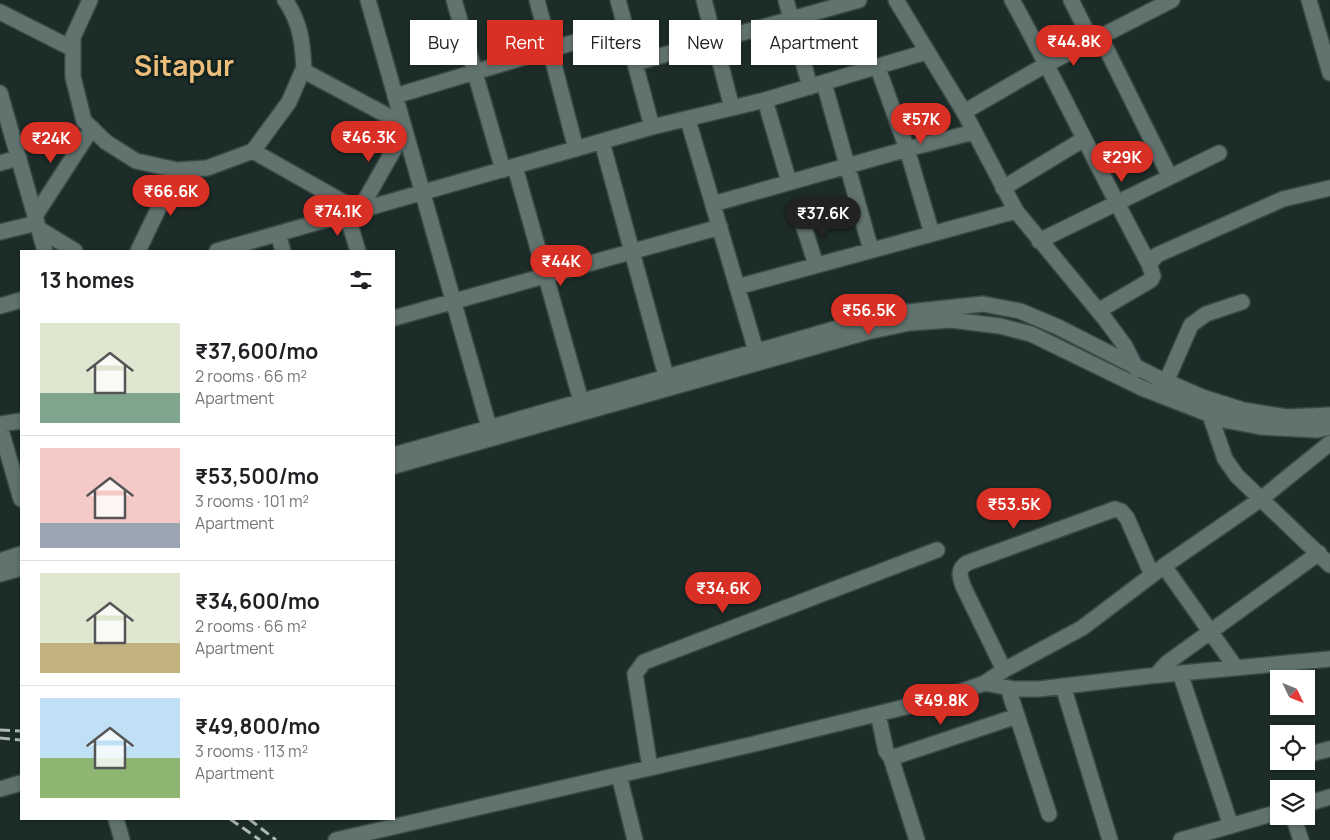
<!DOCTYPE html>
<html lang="en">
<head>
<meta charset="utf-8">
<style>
	body { margin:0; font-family:Manrope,sans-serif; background:#f2f2f2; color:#202124; height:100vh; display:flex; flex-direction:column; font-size:19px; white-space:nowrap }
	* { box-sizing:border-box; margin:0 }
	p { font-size:16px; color:#757577 }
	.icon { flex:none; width:28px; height:28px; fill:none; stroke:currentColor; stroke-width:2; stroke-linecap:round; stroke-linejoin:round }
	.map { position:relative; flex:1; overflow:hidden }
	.drawer { position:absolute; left:20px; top:250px; width:375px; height:570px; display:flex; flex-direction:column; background:#fff; border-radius:0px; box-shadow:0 1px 4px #0004 }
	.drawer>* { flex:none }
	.hud { position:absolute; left:410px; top:20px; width:475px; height:45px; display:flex; gap:10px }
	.needle { width:32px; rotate:133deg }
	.controls { position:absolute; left:1270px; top:670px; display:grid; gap:10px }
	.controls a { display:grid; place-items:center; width:45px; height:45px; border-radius:0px; background:#fff; box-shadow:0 1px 4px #0004; font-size:25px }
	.price { position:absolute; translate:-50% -42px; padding:0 11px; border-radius:18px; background:#d93025; color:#fff; font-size:16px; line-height:32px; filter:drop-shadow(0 1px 2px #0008) }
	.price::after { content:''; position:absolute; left:50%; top:30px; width:15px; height:11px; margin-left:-8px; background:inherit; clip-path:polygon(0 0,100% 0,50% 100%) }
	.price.selected { background:#222; color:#fff }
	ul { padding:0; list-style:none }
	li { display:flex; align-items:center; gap:15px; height:125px; padding:0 20px }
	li+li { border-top:1px solid #e0e0e0 }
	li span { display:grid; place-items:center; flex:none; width:140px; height:100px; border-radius:0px; color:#555 }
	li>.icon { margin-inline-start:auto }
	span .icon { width:60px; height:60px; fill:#fffc; stroke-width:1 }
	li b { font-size:21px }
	h2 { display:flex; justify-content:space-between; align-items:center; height:60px; padding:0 20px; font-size:21px }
	.pill { padding:0 18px; border-radius:0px; background:#fff; box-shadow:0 1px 4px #0004; font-size:18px; line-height:45px }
	.pill.selected { background:#d93025; color:#fff }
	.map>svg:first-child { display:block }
</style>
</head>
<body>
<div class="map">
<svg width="1330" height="840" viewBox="0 0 1330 840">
	<rect width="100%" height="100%" fill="#1c2c28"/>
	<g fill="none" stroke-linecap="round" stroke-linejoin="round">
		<g stroke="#3b4946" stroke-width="18">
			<path id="minor" d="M90,0l-17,37v40l11,44 22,21 30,19 41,9 30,-2 46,-17 36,-49 13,-30 2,-1c-1,-26 -3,-48 -19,-71
				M368,0l121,427
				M454,0l49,170
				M537,0l39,149
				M618,0l34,127
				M704,0l28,108
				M786,0l24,87
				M896,0l68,112 52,99 89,108 20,27 12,24
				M1012,0c48,87 90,177 137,264
				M1071,0l20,40
				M1309,0l21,73
				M0,12l73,37
				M1100,36l70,141
				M635,63l224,-63
				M878,68l29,81 25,85
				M304,71l99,53
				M824,83l47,167
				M0,93l45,158
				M395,96l230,-69
				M765,100l24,82
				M964,112l83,-48 125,-64
				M688,120l68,231
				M602,142l64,234
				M253,151l106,60 46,-81
				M0,163l19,-5
				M515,167l66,234
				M1003,188l81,-49
				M713,204l194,-55 67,-17
				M347,215l11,36
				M35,216l57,-88
				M802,221l14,44
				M39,229l36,22
				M0,232l37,-9
				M278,234l5,17
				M1039,241l180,-88
				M138,251l39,-81
				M217,251l435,-124 113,-27 161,-48
				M737,287l279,-76
				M0,306l21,-6
				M1098,311l53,-31 2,-4 -4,-12 8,-9 126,-56 47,-11
				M394,318l326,-91
				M1162,391l29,-66 15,-11 36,-12
				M1210,408v7l15,44 12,17 93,89
				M0,424l21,-3
				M0,427l21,72
				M394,455l458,-131 47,-11 84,-9 37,7 38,16 98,50 46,20 41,13 44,7 43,-2
				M394,466l473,-134 42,-9 42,-3 49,6 31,8 111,54 82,32 37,7 56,3 13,-3
				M0,561l21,-7
				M1164,566l72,102
				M0,574l21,-6
				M1004,670l-41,-84c-3,-10 -6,-16 4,-23l148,-54 6,2 6,7 25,57
				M1180,673l51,153
				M1156,675l11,-12 152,-110
				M985,683l29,6h25l110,-13 181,-17
				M1063,686l47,154
				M1008,688l41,126
				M878,714l8,37 5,7 126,-42
				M1306,755l24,-6
				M891,758l26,82
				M650,768l-15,-94 9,-12 293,-112
				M619,775l16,65
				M0,789l21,-6
				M1306,804l24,-7
				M1293,816l8,24
				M116,819l6,21
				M336,840l418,-96 188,-46 43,-15 19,-13 78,-42 82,-62 97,-67 69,-56
				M1181,840l98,-28"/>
		</g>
		<use href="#minor" stroke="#61736f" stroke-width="15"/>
		<path stroke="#acb8b5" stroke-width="3" stroke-dasharray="10 5" stroke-linecap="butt" d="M0,730l21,1
			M0,738l21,2
			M230,819l30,21
			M249,819l27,21"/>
	</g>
	<g text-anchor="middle" stroke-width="5" stroke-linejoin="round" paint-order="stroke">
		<g font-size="28" font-weight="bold" fill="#edbe7b" stroke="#12221f">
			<text x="184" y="76">Sitapur</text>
		</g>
	</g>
</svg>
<div class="controls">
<a><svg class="needle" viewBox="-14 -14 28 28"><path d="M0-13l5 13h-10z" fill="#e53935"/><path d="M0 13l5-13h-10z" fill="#757577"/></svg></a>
<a><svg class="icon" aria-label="locate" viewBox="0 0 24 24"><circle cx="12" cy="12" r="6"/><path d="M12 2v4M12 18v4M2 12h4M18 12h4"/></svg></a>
<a><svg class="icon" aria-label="layers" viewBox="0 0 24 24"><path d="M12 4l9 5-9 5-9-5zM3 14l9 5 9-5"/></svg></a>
</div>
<b class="price" style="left:1074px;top:67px">₹44.8K</b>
<b class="price" style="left:921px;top:145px">₹57K</b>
<b class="price" style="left:369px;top:163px">₹46.3K</b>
<b class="price" style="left:51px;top:164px">₹24K</b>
<b class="price" style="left:1122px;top:183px">₹29K</b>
<b class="price" style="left:171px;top:217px">₹66.6K</b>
<b class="price" style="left:338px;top:237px">₹74.1K</b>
<b class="price selected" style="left:823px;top:239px">₹37.6K</b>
<b class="price" style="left:561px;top:287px">₹44K</b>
<b class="price" style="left:869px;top:336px">₹56.5K</b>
<b class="price" style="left:1014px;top:530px">₹53.5K</b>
<b class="price" style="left:723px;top:614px">₹34.6K</b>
<b class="price" style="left:941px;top:726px">₹49.8K</b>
<div class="hud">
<a class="pill">Buy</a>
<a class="pill selected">Rent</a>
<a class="pill">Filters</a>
<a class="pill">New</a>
<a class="pill">Apartment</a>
</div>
<section class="drawer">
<h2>13 homes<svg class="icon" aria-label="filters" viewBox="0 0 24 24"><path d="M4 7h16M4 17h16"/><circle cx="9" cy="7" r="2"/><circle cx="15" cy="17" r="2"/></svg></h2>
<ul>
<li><span style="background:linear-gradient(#dfe7d0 70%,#7fa58c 0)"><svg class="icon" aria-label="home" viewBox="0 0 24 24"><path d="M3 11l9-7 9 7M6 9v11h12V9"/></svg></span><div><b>₹37,600/mo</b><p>2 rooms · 66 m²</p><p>Apartment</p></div></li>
<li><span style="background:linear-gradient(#f6c9c9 75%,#9aa5b1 0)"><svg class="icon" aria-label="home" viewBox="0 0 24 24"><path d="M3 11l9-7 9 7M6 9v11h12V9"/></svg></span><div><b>₹53,500/mo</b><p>3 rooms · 101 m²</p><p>Apartment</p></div></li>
<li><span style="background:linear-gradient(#dfe7d0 70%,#c2b280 0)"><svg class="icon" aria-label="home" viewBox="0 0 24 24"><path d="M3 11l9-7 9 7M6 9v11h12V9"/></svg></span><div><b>₹34,600/mo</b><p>2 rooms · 66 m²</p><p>Apartment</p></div></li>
<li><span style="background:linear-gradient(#bfe0f5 60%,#8fb573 0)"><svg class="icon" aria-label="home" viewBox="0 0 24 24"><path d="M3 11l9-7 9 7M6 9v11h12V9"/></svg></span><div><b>₹49,800/mo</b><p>3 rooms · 113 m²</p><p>Apartment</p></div></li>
</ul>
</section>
</div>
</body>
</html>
